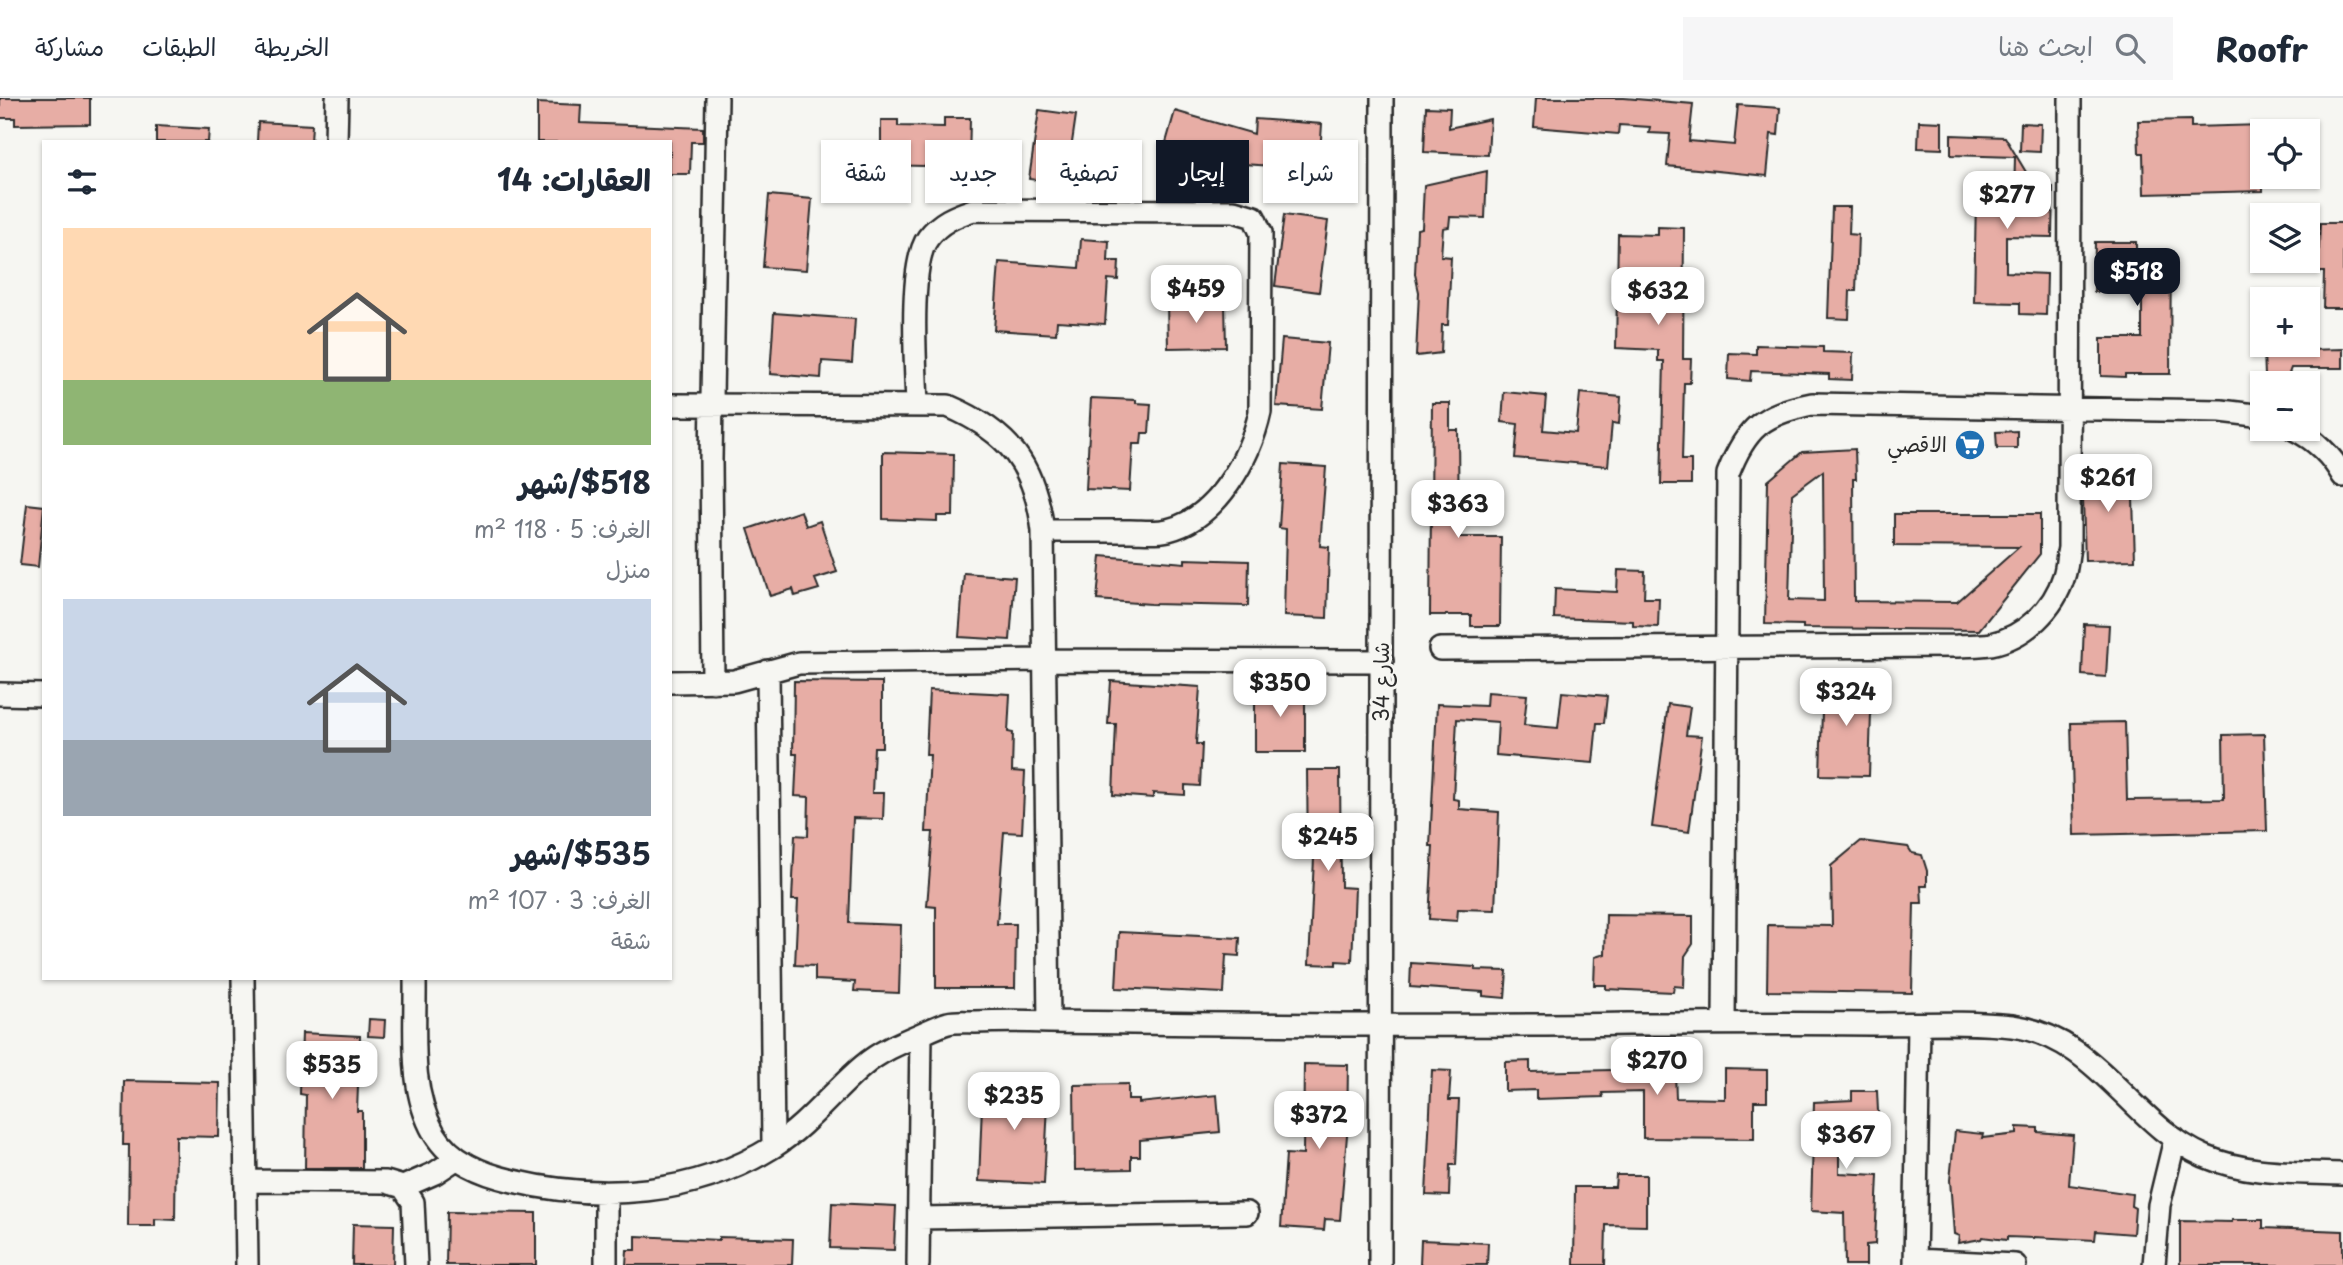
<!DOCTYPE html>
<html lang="ar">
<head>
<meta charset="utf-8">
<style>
	body { margin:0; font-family:"Playpen Sans","Playpen Sans Arabic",sans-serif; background:#f6f6f7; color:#1f2937; direction:rtl; height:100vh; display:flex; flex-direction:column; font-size:26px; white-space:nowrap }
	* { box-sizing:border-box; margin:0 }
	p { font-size:23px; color:#747a83 }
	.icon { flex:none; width:38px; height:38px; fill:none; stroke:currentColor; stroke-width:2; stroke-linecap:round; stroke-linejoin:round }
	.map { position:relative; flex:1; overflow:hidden; direction:ltr }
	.side { position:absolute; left:42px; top:42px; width:630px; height:840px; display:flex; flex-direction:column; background:#fff; border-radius:0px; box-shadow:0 2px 5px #0004; direction:rtl }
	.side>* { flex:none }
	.banner { position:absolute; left:693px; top:42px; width:665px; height:63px; direction:rtl; display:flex; gap:14px }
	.buttons { position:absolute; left:2250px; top:21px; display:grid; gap:14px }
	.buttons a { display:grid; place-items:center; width:70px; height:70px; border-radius:0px; background:#fff; box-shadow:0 2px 5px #0004; font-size:35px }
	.price { position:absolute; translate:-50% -60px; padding:0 16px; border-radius:14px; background:#fff; color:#222; font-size:23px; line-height:46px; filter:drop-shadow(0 2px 4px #0008) }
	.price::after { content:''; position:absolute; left:50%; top:42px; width:21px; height:16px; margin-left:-10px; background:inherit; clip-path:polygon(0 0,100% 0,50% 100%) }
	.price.active { background:#111827; color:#fff }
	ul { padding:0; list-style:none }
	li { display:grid; align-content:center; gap:14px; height:371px; padding:0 21px }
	li span { display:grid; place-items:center; height:217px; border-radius:0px; color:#555 }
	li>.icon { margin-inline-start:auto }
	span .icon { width:126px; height:126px; fill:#fffc; stroke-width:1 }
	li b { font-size:30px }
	h2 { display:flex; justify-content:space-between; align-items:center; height:84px; padding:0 21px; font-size:30px }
	.chip { padding:0 24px; border-radius:0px; background:#fff; box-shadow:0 2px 5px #0004; font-size:24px; line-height:63px }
	.chip.active { background:#111827; color:#fff }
	header { display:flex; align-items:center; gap:42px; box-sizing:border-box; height:98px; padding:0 35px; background:#fff; border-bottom:2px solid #e0e1e3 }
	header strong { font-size:33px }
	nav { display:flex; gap:38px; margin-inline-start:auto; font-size:24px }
	.search { width:490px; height:63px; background:#f6f6f7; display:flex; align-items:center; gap:18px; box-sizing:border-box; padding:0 24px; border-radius:0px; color:#747a83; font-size:26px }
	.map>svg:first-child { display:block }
</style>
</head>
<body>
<header>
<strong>Roofr</strong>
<div class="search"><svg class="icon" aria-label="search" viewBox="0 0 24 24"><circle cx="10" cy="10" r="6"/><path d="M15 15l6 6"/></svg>ابحث هنا</div>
<nav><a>الخريطة</a><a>الطبقات</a><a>مشاركة</a></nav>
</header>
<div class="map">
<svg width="2343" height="1167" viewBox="0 0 2343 1167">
	<rect width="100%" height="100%" fill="#f6f6f2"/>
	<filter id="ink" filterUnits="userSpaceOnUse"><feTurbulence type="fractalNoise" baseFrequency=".0143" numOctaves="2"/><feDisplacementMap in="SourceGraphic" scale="14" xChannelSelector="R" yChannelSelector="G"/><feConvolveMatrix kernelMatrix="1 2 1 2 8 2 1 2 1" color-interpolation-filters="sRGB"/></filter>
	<g filter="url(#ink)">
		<path fill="#e7ada5" stroke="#2b2b2b" stroke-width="2" fill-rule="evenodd" d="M0,0h90v26l-75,1v-7h-15z
			M1536,0h88l69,6 -4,37 45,4 4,-40 42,3 -2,27 -7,-1 -4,42 -100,-10 3,-32 -21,-1 1,-6 -31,-2 -1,9 -84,-7z
			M537,5l44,2 -1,18 123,5v14h-12l-1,32h-20v-32h-133z
			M1426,9l24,1 -1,20 41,-9 -2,36 -64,-3z
			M1039,12l37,5 -10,69 -37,-5z
			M1175,13l79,23 1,-15 67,5 -3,45 -90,-6 -3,9 -57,-18 2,-6 -6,-2z
			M944,20h26l-1,49 -88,-2v-45h17v6l46,1z
			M2191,22v7l72,-2v66l-119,3 -1,-41h-4l-1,-32z
			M1919,23l23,1v27l-24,-1z
			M258,24l54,3 -1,17h-54z
			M2021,25l20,1 -1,28 -20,-1z
			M156,28l53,3 -1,13h-52z
			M1951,37l54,2 30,50h18l-1,50 -46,-1v36l41,2 -1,41 -26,-1v-11l-46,-1 2,-104 38,1 1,-42 -64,-2z
			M1487,73l-2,47 -35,-1 -1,10 -6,1 -2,28 10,1 -3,68h-6l-1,28 -25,3 3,-64 -4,-18 2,-45 5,-1 2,-43z
			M769,97l43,4 -6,71 -43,-3z
			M1832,109h18l-1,27 9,1 -2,56h-6l-1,28 -21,-1z
			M1284,117l44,6 -9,71 -44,-6z
			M2320,125h23v85h-20l1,-36h-6z
			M1658,129l26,1 -1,131h8l-1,24h-6l-2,77h9v24h-30l3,-123h-6v-11l-42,-2 2,-114 40,1z
			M1081,141l28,2 -1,20h11l-1,19 -10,-1 -3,45 -48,-3 -1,13 -62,-4 5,-68 80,6z
			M2095,144h41v11l35,1 -1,120h-45v3l-24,-1v-38h41v-46h-48z
			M1167,204h58l1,45 -58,1z
			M774,215l81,6 -3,44 -30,-2 -1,17 -51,-4z
			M1282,241l46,4 -6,66 -46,-3z
			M1756,247l67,2v5l30,1 -1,27 -23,-1v-5l-78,-3 -1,10 -22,-2 1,-26 27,1z
			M2343,251v19h-52l-3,8h-23l-1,-25z
			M1504,294l42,4 -3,34 33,3 4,-40 41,4 -2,27 -7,-1 -4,43 -93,-8 3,-34 -16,-2z
			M1091,300l45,2v3l15,1 -2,29h-7l-1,11h-8l-3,47 -44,-2z
			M1432,305h18v27h8l1,107h42l-1,89h-29v-11h-41z
			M2017,333v17h-20l-1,-16z
			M1855,351l1,30h-3l1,122 103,1 62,-55 -125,-1v-32h146v40l-61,76 -176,-2v-3l-38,-1 3,-143 34,-29zM1823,373l1,130 -35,-1 3,-106z
			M883,354l71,2 -1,62h-16v5l-54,-2z
			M1283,366l43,3 -6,79 9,1 -2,71 -43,-2 2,-87 -7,-1z
			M2132,369l3,93 -50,1 -3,-93z
			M27,406l17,2 -6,61 -18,-2z
			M801,413l5,15 14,-5 17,51 -22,7 4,10 -24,7 -2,-7 -23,7 -22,-67z
			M1101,458l84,7v-4l64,2 -1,45 -97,-2 -54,-4z
			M1618,472l27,1 -1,27h15l-1,29 -25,-1v-5l-79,-3 1,-29 62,3z
			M964,475l51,4 -5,63 -51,-3z
			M2084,526l25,1 -3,52 -24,-2z
			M1823,581l49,2 -3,95 -49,-1z
			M794,583l88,1v65h-8l-2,46h12l-1,26 -30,-1 -4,105 52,2 -2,68 -45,-2 1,-9 -40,-2v-14l-20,-1 3,-65h-6l3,-65 13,1 1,-39 -14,-1 2,-42h-4z
			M1111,583l89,6 -4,57h6l-2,42 -15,-1v10l-32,-2v5l-40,-3 3,-71h-8z
			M1255,588h50v66h-50z
			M929,592l81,4 -2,38 5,1 -1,38 13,1 -3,61 -18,-1 -7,92h19l-1,64h-79v-81l-9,-1 6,-74h-7l4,-77h-4z
			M1487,594l40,3 -3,30 34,3 4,-36 45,4 -3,27h-7l-4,40 -97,-8 2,-33 -41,-3 -4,80 6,1v9l40,3 -4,98 -37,-1 -1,12 -28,-2 4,-73h-3l7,-142 49,2z
			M1668,606l22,3 -4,28 16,1 -13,96 -37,-5z
			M2125,624l2,78 97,-1 -1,-64 41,-1 3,97 -193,4 -3,-112z
			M1307,672h33l1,117 14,1 -3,74 -16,-1v4l-27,-1 5,-106h-6z
			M1861,743l47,6 4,6 10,2 5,16v15h-6l1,17h-8l-2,90 -145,-2 1,-66 64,1 -1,-60z
			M1606,817l87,1v28l-8,12 -1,31 -10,-1 -1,6 -67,-3v-4h-12l1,-28 10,-3z
			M1119,834l121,6 -1,18 -13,-1 -2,38 -108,-5z
			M1411,865l64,4v3l32,1 -2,27 -22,-2v-4l-73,-5z
			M369,921l16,1 -1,17 -16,-1z
			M302,935l58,3 -3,75h5v57h-57l1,-73 -6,-1z
			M1674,951l2,49 49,1v-30l42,1v31h-13v38l-111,-1v-46l-41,1 1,4 -67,2v-9l-31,1v-29l25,-1v11l123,-3v-19z
			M1304,966l44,1 -1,70 -7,85 -15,-1 -1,11 -43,-3 5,-73 17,1z
			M1432,972l19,1 -2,29h10l-3,65h-6l-1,31 -23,-1z
			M983,982l66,4 -5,100 -65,-3z
			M124,983l96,2 -1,54 -43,-1 -1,84 -20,-1v7h-27l1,-81h-6z
			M1128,986v16h11v3l78,-8 3,37 -80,8v16h-9v13l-56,1 -1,-85z
			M1852,993h25l2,41 -40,2v39l39,2 -3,69 -9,1v20h-21l-1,-52 -33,-2 3,-109 38,-2z
			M2017,1029l21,1v4l35,3 -4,50 63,9 -1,12 4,2 -2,26 -37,-3 -1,9 -61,-3v1l-27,-1v3l-25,-3 -1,2 -23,4 1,-7 -5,-2 -4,-54 5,-49 28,3 -1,4 35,-4z
			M1616,1077h30v51l-40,-1 -1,40h-31l1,-78h40z
			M832,1105l64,3 -2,44 -64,-2z
			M447,1114l89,1v52h-90z
			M2232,1122h31v8l80,3v34h-163v-44l52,1z
			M353,1126l41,1 -1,40h-41z
			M636,1138l83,4v-3l74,2 -1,26h-166l1,-15h9z
			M1421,1142l67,3 -1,22h-67z"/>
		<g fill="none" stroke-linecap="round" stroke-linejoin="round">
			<g stroke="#2b2b2b" stroke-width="26">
				<path id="minor" d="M336,44l1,-44
					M917,307c-1,-35 -9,-141 11,-167 12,-16 27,-22 45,-28l261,1 20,6 7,16 -1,179c-10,46 -43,106 -92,118 -12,3 -26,1 -38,1 -29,0 -58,0 -87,0
					M2294,331c20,10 38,27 49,47
					M1440,551l517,-3c11,-1 23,0 34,-2 34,-7 63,-35 73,-68 3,-9 3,-19 5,-28l1,-450
					M768,573l5,475
					M670,584l64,-1 65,-18 245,-3 338,1
					M713,584l-2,-222 6,-362
					M0,596l44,1
					M243,880l4,287
					M415,880c1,51 -7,110 19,155 17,29 49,41 79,48 88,21 183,14 260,-34 35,-22 59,-55 90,-81 16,-14 37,-23 56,-31 9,-4 19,-9 29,-12 8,-2 18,-1 27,-1 24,-1 49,-1 74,0l-6,-491c-8,-66 -34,-99 -95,-125l-278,-1
					M1049,924c193,2 386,5 579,2 81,0 162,-1 242,0 47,0 96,-3 142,2 86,11 119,98 192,130 44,19 92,16 139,18
					M1724,925l4,-549c18,-47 35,-60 84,-70l409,7 42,5
					M246,1083l140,1 17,5 32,-14 21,-14
					M403,1089l10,15 3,63
					M919,1120l328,-5
					M1915,1162l100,5
					M606,1167v-71
					M918,1167l3,-231
					M1380,1167l2,-1167
					M1915,1167l4,-241
					M2154,1167l5,-60 16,-66"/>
			</g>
			<use href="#minor" stroke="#f6f6f2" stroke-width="21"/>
		</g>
	</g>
	<defs>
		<g id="supermarket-disc" transform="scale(1.575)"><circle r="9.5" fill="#1f6fb2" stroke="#f6f6f2"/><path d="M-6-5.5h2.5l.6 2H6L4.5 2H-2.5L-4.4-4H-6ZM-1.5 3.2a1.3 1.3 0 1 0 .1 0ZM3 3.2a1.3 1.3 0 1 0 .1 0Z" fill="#fff"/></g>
	</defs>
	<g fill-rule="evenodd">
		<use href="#supermarket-disc" x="1970" y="347"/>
	</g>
	<g text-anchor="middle" stroke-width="6" stroke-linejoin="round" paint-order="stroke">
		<g font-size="21" fill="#2b2b2b" stroke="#f6f6f2" text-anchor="end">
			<text x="1947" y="354">الاقصي</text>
		</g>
		<g font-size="21" fill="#2b2b2b" stroke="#f6f6f2">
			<text transform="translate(1382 584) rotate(-90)" y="7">شارع 34</text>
		</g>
	</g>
</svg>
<div class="buttons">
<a><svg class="icon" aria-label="locate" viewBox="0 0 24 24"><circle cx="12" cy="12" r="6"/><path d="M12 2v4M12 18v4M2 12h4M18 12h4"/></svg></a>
<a><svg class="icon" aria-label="layers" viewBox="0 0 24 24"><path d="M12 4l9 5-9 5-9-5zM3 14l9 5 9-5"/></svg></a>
<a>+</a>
<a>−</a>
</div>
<b class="price" style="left:2007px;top:133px">$277</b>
<b class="price active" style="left:2137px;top:210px">$518</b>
<b class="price" style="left:1196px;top:227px">$459</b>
<b class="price" style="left:1658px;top:229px">$632</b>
<b class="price" style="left:2108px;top:416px">$261</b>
<b class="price" style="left:1458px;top:442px">$363</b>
<b class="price" style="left:1280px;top:621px">$350</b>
<b class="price" style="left:1846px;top:630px">$324</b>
<b class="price" style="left:1328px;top:775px">$245</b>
<b class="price" style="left:1657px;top:999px">$270</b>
<b class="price" style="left:332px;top:1003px">$535</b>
<b class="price" style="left:1014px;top:1034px">$235</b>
<b class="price" style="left:1319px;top:1053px">$372</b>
<b class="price" style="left:1846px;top:1073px">$367</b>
<div class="banner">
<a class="chip">شراء</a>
<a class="chip active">إيجار</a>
<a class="chip">تصفية</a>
<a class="chip">جديد</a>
<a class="chip">شقة</a>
</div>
<section class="side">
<h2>العقارات: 14<svg class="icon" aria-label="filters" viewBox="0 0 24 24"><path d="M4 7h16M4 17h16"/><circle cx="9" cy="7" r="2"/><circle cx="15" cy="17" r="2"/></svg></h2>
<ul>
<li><span style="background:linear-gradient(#ffd9b3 70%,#8fb573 0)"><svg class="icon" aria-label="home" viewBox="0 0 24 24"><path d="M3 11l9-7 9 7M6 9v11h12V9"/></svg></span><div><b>$518/شهر</b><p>الغرف: 5 · 118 m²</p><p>منزل</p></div></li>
<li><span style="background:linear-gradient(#c9d6e8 65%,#9aa5b1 0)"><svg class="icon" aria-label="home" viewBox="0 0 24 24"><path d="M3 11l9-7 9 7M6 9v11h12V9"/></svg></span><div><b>$535/شهر</b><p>الغرف: 3 · 107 m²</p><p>شقة</p></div></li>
</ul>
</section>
</div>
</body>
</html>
